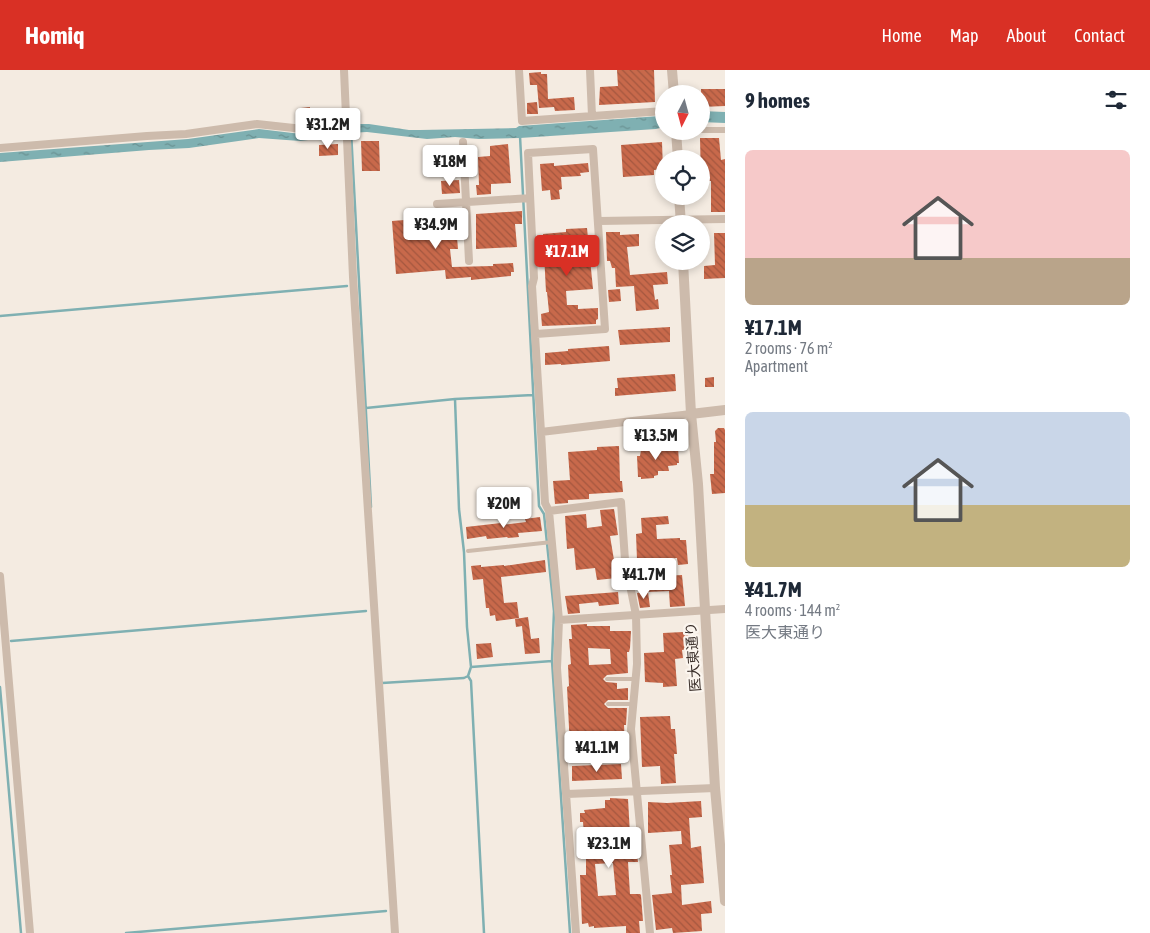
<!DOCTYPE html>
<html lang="en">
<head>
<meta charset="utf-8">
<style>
	body { margin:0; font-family:"Asap Condensed","Noto Sans JP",sans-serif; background:#f2f2f3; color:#1f2937; height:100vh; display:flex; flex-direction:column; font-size:19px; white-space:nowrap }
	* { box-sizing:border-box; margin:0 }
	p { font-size:16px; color:#747a83 }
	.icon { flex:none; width:28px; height:28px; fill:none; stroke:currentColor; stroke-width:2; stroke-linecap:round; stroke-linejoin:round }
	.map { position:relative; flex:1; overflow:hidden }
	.panel { display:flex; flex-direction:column; background:#fff; width:425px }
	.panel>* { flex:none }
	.needle { width:32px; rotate:186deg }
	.tools { position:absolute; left:655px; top:15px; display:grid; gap:10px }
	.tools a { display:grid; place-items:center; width:55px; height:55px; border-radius:50%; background:#fff; box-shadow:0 2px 8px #0003; font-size:25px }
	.price { position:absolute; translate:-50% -42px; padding:0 11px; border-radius:5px; background:#fff; color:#222; font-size:16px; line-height:32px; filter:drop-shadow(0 1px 2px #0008) }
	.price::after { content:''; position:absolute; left:50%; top:30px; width:15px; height:11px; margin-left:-8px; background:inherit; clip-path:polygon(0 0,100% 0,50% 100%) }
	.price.current { background:#d93025; color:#fff }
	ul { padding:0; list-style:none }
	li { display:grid; align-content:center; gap:10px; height:265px; padding:0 20px }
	li span { display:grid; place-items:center; height:155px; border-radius:8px; color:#555 }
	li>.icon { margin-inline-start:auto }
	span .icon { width:90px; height:90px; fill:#fffc; stroke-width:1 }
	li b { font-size:21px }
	h2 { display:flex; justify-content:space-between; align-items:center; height:60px; padding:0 20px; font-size:21px }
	header { display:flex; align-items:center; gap:30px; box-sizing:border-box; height:70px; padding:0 25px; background:#d93025; color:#fff }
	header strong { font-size:24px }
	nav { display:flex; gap:28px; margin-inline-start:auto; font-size:18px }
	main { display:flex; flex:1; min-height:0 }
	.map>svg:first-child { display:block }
</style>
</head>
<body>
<header>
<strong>Homiq</strong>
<nav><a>Home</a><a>Map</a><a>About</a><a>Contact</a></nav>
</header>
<main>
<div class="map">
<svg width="725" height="863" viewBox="0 0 725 863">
	<defs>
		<pattern id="water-ripples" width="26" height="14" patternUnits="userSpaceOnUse" patternTransform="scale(1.25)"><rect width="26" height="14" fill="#7fb0b2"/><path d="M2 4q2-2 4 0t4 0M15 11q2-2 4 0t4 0" fill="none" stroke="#699091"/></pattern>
		<pattern id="building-back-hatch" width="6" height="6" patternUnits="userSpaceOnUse" patternTransform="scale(1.25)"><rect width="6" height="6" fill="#c8694b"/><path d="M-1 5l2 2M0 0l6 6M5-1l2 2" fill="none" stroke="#a4573f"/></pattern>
	</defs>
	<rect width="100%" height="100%" fill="#f4ebe1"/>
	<path fill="url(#water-ripples)" d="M701,41l24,1v11l-24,-1z
		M660,46l4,2v9l-8,2 -136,9 -41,1 -24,-2 -28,2 -60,-7 -18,1v-9h20l40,6h11l96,-2 3,-2z
		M341,57l1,9 -42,5 -41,-3 -70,10 -40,2 -149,12v-9l188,-14 71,-10 42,5z"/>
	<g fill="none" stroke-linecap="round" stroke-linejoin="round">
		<path stroke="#7fb0b2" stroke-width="2.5" d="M351,61l20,376
			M520,66l19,370 5,8 10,97 -2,50 18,272
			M0,246l347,-30
			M455,329l4,110 5,43 3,75 4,40
			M366,338l89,-9 78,-4
			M11,571l355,-30
			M468,606l3,5 13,252
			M382,613l82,-5 4,-2 3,-9 81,-6
			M0,617l21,246
			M126,863l260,-22"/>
	</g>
	<path fill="url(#building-back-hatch)" fill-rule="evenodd" d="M617,0h37l1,32 -56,3 1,-18 18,-1z
		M541,2v2h6l1,25 26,-2 1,13 -20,1 -1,-4 -15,1 -2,-23h-7l-1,-12z
		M701,19h24v17l-24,1z
		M537,32l1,12h-11v-11z
		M310,37v5l21,-2 1,8 -21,2v2l-8,1 -2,-15z
		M700,68h19l2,22 4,-1v53h-14v-31h-10z
		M361,71h18l1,30h-18z
		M662,72l1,27 -9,1v5l-31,2 -2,-32z
		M338,74v11l-19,1v-11z
		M508,74l3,39 -20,1v10l-14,1 -1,-10h3l-1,-28 12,-1v-10z
		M440,76h10v2h4v8l-13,2z
		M554,93v3l34,-3 1,9 -9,1 1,3 -20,1 1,12 -3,1 1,9 -9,1 -1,-10 -8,1 -2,-27z
		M459,110l1,13 -18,1 -1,-13z
		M522,141v13h-7l2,23 -41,2v-35z
		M441,145h14l3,34h-8l2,18 41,-1v-2l20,-1 1,9h-3v4l-40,4v-3l-25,2 -1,-9 -49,4 -4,-53 50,-4z
		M587,158l6,61 -27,2 1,14h11v4l20,-1v11l-2,1v4l-54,2 -1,-12 8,-2 -2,-20h-1l-3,-58 23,-2v-3z
		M606,162h14v3l19,-1v12l-12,1 3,28 37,-3 1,12 -15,1 2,15 3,-1 1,10 -23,2 -2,-25 -18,1 -1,-19h-3l-2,-7h-3z
		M714,163h11v45l-21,1v-13l11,-1z
		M620,219l1,12 -12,1 -1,-12z
		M670,257v15l-50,3 -2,-15z
		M609,276l1,15 -49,4v-1l-16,1v-12l23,-2v-2z
		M675,304l1,17 -61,5v-8h3l-1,-10z
		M714,307v10h-9v-9z
		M718,358h6l1,2v63l-13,1 -2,-20h4v-32h2l-1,-11z
		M619,376l1,35h2l1,11 -34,2v5l-21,1v3l-13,1 -2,-23 17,-1 -2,-28 29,-2v-3z
		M678,377l1,16h-2v2l-9,1 1,5h-11v4l-4,1v2l-13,1v-2h-3l-1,-21h3l1,-6z
		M614,439l4,26 -8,1 7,42 -20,2 -2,-12 -19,2 -2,-22 -7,1 -2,-33 21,-2 1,14 15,-2 -2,-16z
		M668,446l1,8 -13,1 1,14 23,-1v2h6l2,24 -10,1 -1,-7 -40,2 -1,-26 6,-1 -1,-15z
		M540,447l2,14 -24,2 1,4 -11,1 -1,-1 -20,2 -1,-3 -19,3 -1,-12 35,-4v2l25,-3 -1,-3z
		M545,490l1,12 -45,5 3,26 13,-1 2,16 -23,3 -1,-6 -5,1 -1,-8h-3l-3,-29 -10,1 -2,-14 10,-1v2l23,-2v1z
		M682,505l3,31 -15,1 -1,-16 -22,1 -1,-15z
		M618,522l1,12 -20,2 -1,-4 -19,2 1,9 -12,1 -3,-18z
		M648,522l2,15 -10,1 -3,-15z
		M528,547l3,22 8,-1 1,15 -15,1 -3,-28 -6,1 -1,-8z
		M587,554v2h23v5h21l-1,17 -1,4h-2l1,21 -21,2 -4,4 3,3 11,1v6l11,-1v12h-20l-4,4 4,4h19l-1,17h-2l1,21 -55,2 -3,-61 2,-1 -1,-21 3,-1 -2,-25h3l-1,-14zM588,578l22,1 1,15 -22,1z
		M683,562v2l7,-1 1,16 -9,1 1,8 -8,1 2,27 -14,1v-4l-18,-1 -1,-29 20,-1 -1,-19z
		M491,573l2,14 -16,2 -1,-15z
		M670,646l1,13h4l2,25h-3l2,29 -15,1 -1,-18 -18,1 -2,-50z
		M621,694l1,15 -50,2v-15z
		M610,728l18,1 2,35h-4v14h10l2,14h-10l2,32h10l1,1 2,26h-4l1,12h-14v-7l-32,2v-2l-5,1 -1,-4 -6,1 -2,-49h6v-16l-8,-1 -1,-11 8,-1 -2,-24h-3v-9h5l-1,-3 21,-2v-8h5zM613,793l3,32 -18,1 -3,-32z
		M701,731l1,16 -13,1 2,30 10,-2 3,37 -23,2 1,20 29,-4 1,12 -11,1 1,17 -29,2 -1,-5 -16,2 -4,-35 20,-2 -2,-18h2l-3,-30 13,-1 -1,-13 -33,2v-31l19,1z"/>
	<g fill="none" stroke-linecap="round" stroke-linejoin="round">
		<path stroke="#cdbbac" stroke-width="4" d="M468,481l84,-9
			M607,609h28
			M608,634h25"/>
		<path stroke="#cdbbac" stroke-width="6" d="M701,60h24"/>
		<path stroke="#cdbbac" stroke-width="8" d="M344,0l9,207 42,656
			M519,0l3,51 142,-10
			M590,0l2,46
			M463,72l6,119
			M0,78l147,-12 39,-2 71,-10 46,5 42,-7
			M437,134l93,-6
			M599,151l126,-2
			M536,264l69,-5 -12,-180 -65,4 6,125 -2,8 9,146
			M549,441l72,-9 4,58 11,55 1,49 -6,65 19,204
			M0,506l30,357
			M559,550l166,-11
			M567,724l148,-6
			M576,863l-19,-265 2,-48 -10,-109 -4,-8 -4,-71 150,-18"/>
		<path stroke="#cdbbac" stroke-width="10" d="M672,0l2,24
			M676,61l2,28
			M679,126l2,28
			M683,191l8,153 7,70 17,304 10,113
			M691,344l34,-4"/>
	</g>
	<g text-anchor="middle" stroke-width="4.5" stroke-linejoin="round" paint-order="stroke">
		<g font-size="14" fill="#3b302b" stroke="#fbf5ee">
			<text transform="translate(693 587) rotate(-94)" y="5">医大東通り</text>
		</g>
	</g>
</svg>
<div class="tools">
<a><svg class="needle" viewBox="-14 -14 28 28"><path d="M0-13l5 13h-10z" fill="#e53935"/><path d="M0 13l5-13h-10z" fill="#747a83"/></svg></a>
<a><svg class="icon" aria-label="locate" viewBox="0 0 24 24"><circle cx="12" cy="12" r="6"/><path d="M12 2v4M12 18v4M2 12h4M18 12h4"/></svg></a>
<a><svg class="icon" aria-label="layers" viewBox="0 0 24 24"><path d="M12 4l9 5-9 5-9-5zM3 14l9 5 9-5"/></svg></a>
</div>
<b class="price" style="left:328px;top:80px">¥31.2M</b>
<b class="price" style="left:450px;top:117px">¥18M</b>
<b class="price" style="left:436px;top:180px">¥34.9M</b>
<b class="price current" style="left:567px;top:207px">¥17.1M</b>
<b class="price" style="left:656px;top:391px">¥13.5M</b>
<b class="price" style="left:504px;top:459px">¥20M</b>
<b class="price" style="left:644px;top:530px">¥41.7M</b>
<b class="price" style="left:597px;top:703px">¥41.1M</b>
<b class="price" style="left:609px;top:799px">¥23.1M</b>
</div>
<section class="panel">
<h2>9 homes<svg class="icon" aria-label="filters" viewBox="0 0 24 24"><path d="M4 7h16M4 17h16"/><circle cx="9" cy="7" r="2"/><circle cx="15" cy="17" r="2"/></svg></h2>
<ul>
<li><span style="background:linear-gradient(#f6c9c9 70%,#b9a48a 0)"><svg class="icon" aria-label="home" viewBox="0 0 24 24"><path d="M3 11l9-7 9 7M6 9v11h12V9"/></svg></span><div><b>¥17.1M</b><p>2 rooms · 76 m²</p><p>Apartment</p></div></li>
<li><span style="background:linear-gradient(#c9d6e8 60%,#c2b280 0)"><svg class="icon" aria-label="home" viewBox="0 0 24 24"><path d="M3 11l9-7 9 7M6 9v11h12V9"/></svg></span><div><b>¥41.7M</b><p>4 rooms · 144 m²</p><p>医大東通り</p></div></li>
</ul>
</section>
</main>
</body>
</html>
